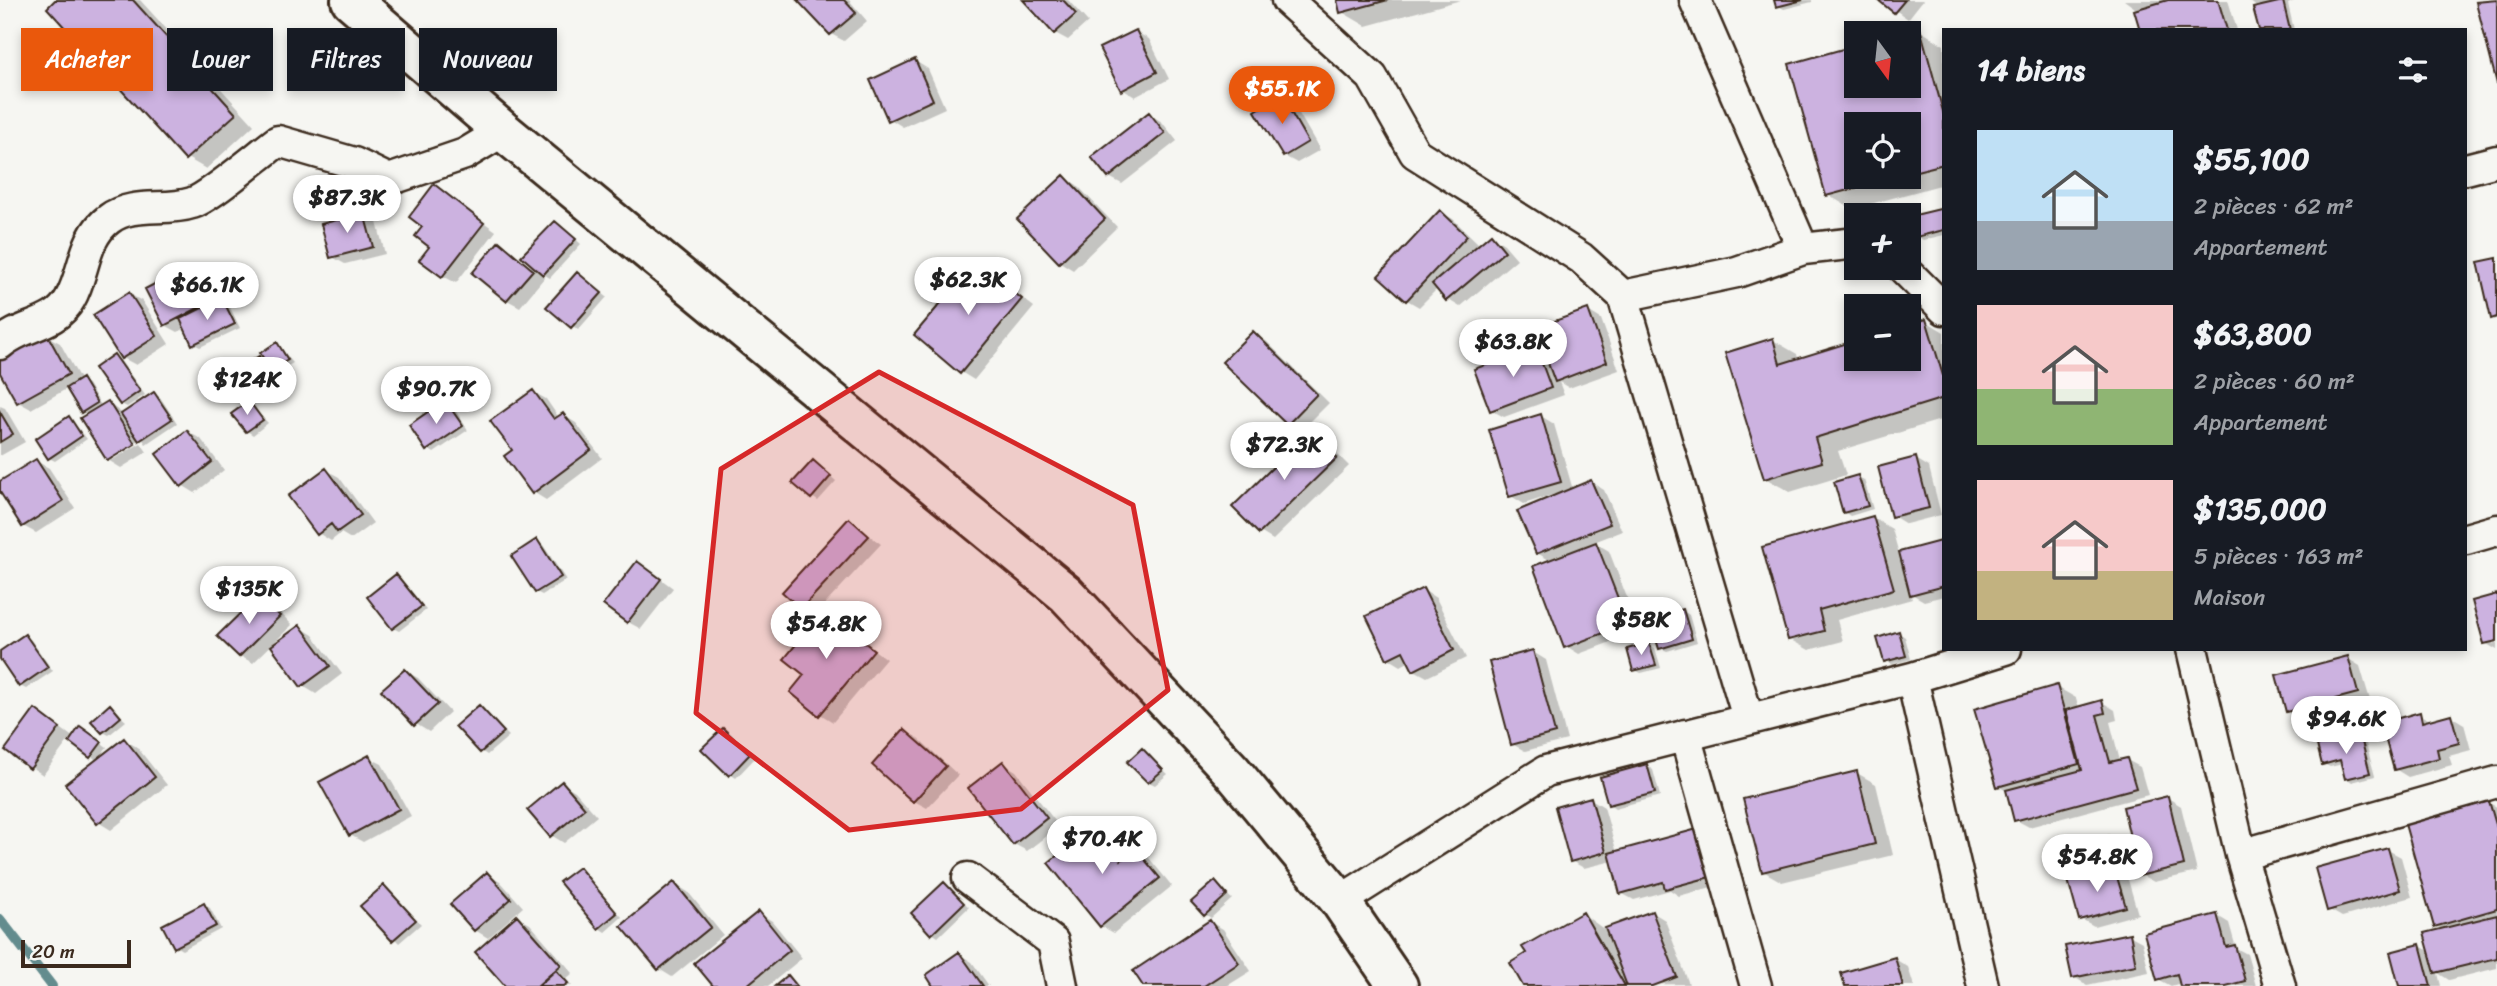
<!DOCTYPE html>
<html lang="fr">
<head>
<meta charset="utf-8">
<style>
	body { margin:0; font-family:Sriracha,sans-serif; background:#242831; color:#f1f3f6; height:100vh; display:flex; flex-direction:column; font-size:26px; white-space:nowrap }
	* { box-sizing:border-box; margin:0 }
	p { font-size:23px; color:#9ea1a6 }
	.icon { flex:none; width:38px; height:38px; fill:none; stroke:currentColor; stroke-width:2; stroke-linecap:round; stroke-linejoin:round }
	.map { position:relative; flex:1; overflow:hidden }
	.sheet { position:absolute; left:1942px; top:28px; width:525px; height:623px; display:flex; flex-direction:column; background:#171b24; border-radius:0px; box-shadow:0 4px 10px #0003 }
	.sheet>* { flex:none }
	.hud { position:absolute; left:21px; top:28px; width:665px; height:63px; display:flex; gap:14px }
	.needle { width:46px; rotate:165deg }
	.controls { position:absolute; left:1844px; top:21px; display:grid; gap:14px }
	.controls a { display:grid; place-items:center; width:77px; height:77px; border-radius:0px; background:#171b24; box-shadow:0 4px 10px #0003; font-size:35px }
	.scale { position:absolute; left:21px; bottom:18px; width:110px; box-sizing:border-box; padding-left:7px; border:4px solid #3b2a1e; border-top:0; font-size:19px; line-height:24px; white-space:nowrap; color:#3b2a1e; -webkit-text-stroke:5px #f6f6f2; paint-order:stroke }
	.price { position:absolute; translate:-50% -60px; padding:0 16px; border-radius:24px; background:#fff; color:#222; font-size:23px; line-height:46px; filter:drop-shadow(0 2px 4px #0008) }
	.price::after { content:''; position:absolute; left:50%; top:42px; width:21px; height:16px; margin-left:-10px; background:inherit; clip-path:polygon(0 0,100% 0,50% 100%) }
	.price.active { background:#ea580c; color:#fff }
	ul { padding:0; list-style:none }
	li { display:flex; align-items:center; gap:21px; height:175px; padding:0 35px }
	li span { display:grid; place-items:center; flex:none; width:196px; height:140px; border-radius:0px; color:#555 }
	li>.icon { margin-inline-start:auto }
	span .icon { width:84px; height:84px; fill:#fffc; stroke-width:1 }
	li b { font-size:30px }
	h2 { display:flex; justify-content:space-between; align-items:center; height:84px; padding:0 35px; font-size:30px }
	.pill { padding:0 24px; border-radius:0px; background:#171b24; box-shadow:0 4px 10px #0003; font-size:24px; line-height:63px }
	.pill.active { background:#ea580c; color:#fff }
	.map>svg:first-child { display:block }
</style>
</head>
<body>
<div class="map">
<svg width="2497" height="986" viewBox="0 0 2497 986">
	<rect width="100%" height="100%" fill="#f6f6f2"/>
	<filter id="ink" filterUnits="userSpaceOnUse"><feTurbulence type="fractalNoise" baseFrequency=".0143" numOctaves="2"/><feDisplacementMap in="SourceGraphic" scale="14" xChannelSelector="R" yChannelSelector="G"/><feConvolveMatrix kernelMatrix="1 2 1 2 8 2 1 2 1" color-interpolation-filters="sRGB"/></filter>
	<g filter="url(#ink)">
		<path fill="#0003" fill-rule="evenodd" d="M58,0h82l114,125 -48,44 -19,-11z
			M800,0h49l18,21 -23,20 -13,-7z
			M1025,0h43l20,22 -20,18 -13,-7z
			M1339,0h122l-95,26 -24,-14z
			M1776,0h36v2l-28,7 -7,-4z
			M1881,0h42l-15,19z
			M2124,0h104l9,30h-96l-2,-19z
			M2248,0h48l-8,4 6,26h-34l-1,-21z
			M1919,30l25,15v139l-92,25 -24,-14 29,-109h52v-53h-2zM1857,124h52v53h-52z
			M1136,32l13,7 20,40 -34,18 -13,-8z
			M915,61l13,8 17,39 -42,19 -13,-8z
			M1281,98l13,7 26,45 -23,13 -13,-7z
			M1149,114l13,8 15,19 -55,43 -13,-7z
			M1064,177l13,8 40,42 -44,43 -13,-8 -40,-43z
			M435,187l61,44 -40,52 -13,-7 -19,-49z
			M1944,209v26l-21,5 -6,-4 -4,-19z
			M1440,212l13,7 27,26 11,-9 13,8 13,15 -57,48 -13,-8 -9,-11 -19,19 -12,-7z
			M364,215l13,7 8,32 -40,10 -13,-7z
			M561,226l20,18 -31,34 -10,-6 4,6 -24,29 -13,-7 -8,-56 32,23z
			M976,263l58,44 -60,73 -13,-8z
			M183,271l13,8 14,27 12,-6 6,3 12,25 -40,19 -6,-3 -8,-16 -8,4 -13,-7z
			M578,274l29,23 -29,33 -29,-23z
			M129,294l13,7 27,43 -33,21 -13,-7z
			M1588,311l13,8 18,51 -50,18 -10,-6 5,13 -60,22 -13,-7 45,-62 11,7z
			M1926,321l18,11v87l-106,32 8,24 -56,17 -25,-14 8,-138 24,14 1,6 111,-1z
			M1253,333l13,8 63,62 -28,28 -13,-7z
			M47,336l13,7 21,38 7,3 14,23 6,-4 15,11 31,-20 6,3 17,26 -31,21 -4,-6 -30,18v4l29,-17 6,9 -26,16 -13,-8 -20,-45 -5,-3 -15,-24 -37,21 -13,-7 -18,-32v-8z
			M277,344l16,19 -15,9 -10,-6 6,11 -27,17 -6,-4 18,-31 11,6z
			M114,356l6,4 25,35 -18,12 -6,-3z
			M533,392l13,7 13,19 4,-3 13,8 26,35 -56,42 -13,-8 -19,-42z
			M446,402l6,3 16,25 -34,23 -6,-4z
			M249,403l19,20 -15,12 -6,-4z
			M0,406l5,2 20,34 -25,14z
			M1541,416l13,8 19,66 18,-8 13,8 18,41 -28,11 15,9 31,80 -61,23 -13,-8 -15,-85 -14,-8 18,-59 -31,10 -13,-8z
			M70,418l17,21 -32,22 -6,-3z
			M188,432l13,7 23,31 -29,23 -13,-8z
			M1311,433l13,8 25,25 -76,74 -13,-8z
			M1916,459l13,8 12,48 -35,9 -13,-8z
			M36,461l13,7 26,40 -39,25 -13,-7 -23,-37v-6z
			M819,466l17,15 -18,20 -6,-4z
			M326,470l13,7 34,46 -22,16 -10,-6 -10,8 -13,-8z
			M1858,477l6,3 9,29 -23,7 -6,-4z
			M1873,518l19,11 7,25 45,-12v54l-20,5 -14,-8 2,6 -75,21 6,21 -34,9 -20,-11z
			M850,521l31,23 -66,71 -31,-23z
			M537,541l6,4 23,35 -24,15 -6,-3z
			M650,571l23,17 -32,41 -13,-7z
			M396,577l30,33 -27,21 -6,-3z
			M1423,590l13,8 30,60 -39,19 -13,-7 -4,-9 -9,5 -13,-8z
			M2497,596v43l-4,1v4l4,-2v8l-12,-7z
			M259,597l13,7 20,21 -39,38 -13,-7z
			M1683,611l6,4 8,27 -30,9 -6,-3z
			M825,612l61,47 -53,63 -13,-8 -13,-39z
			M300,627l13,8 29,39 -26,20 -13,-8 -30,-40z
			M1899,633l6,4 6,22 -19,5 -6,-3z
			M25,636l6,4 22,31 -27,18 -6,-3 -20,-30z
			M1649,645l6,3 6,20 -20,5 -6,-3z
			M1533,652l13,8 21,80 -42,11 -13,-7z
			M2347,658l13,8 10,34 -70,18 -13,-7z
			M405,671l13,7 32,34 -21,20 -13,-8z
			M2057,687l19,11 3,10 23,-6 13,8 2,10 -7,2 10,39 7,-1 13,7 8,28 -119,32 -13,-7 -8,-28 -10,-6z
			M110,707l16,14 -17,14 -6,-3z
			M479,707l30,29 -22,19 -6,-4z
			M2419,714l12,7 20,-5 13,8 7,26 -22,6 3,9 -44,12 -13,-8z
			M48,719l26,19 13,-6 20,15 -9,12 26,-19 13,7 30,38 -56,45 -13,-8v-61l-29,-21 -26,35 -12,-8z
			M723,730l32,28 -19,20 -6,-4z
			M905,731l13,7 40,37 -31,33 -13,-7 -40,-37z
			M2359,736l6,4 10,36 -23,6 -6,-4 -3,-14 -13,3 -6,-3z
			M1142,750l26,24 -13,11 -6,-3z
			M368,757l14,7 29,52 -48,26 -13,-7z
			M1003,763l13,8 43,55 -32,25 -13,-7z
			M1647,766l6,4 7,26 -45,12 -6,-4z
			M1857,773l19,11 17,71 -111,27 -19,-11z
			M562,783l13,8 22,25 -33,27 -13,-8z
			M2168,798l13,8 16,66 -43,10 -13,-7z
			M1591,799l13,8 13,46 84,-23 25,53 -47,13 -9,-6 -36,10 -13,-7 -8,-32 -29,7 -13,-7z
			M2489,803l8,4v161l-48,12 -11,-7 3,13h-40l19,-40 11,6 13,-22 -9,-5z
			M1094,829l13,7 19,23 10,-8 13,7 23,28 -58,47 -13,-7z
			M2108,838l6,3 6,25h-2l-7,-26h-4l6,28 14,8 11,38 -44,12 -13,-7 8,-43 -7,-5z
			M2388,850l13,7 11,40 -70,20 -14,-8z
			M579,869l43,48 -17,15 -6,-4z
			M487,874l13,7 23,26 -35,31 -13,-8 -23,-26z
			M675,884l13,8 35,43 -51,42 -13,-8z
			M944,884l25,23 -31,30 -6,-4z
			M1215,884l17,15 -21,19 -6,-4z
			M384,887l37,37 -22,19 -36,-37z
			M204,905l6,3 11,21 -39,21 -7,-4z
			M1652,912l13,8 24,64 -164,2 3,-32 55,-40 22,16z
			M759,913l13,8 30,37 -34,28h-53z
			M2216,915l13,8 7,25 11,6 9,32h-74l-1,-3 -10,3 -13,-7z
			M517,917l13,7 43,49 -7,6 6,7h-64z
			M1210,922l13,7 28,42 -24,15h-82z
			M2129,935l13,7 7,30 -62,13 -13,-8z
			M959,954l13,8 17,24h-54z
			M1895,959l13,8 6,19h-67z"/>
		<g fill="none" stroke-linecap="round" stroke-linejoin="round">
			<path stroke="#638c8e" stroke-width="10" d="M0,919l52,67"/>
		</g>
		<path fill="#ccb2e0" stroke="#3b2a1e" stroke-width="2" d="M55,0h78l103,114 -51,46 -138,-152z
			M797,0h47l12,13 -26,22z
			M1023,0h40l13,14 -22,20z
			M1337,0h51l-48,13z
			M1774,0h29l-27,7z
			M1878,0h27l-11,13z
			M2168,0h50l9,30h-87l-6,-20z
			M2497,0v84l-21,-82z
			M2283,1l7,29h-31l-6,-22z
			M1920,28l24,87v49l-35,9v-49h-52v53h40l-71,19 -37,-132 68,-19v41h52v-53h-9z
			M1136,30l21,42 -36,19 -22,-43z
			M915,59l18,41 -45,21 -18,-41z
			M1281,95l27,47 -25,15 -28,-46z
			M1149,112l16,21 -57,45 -17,-21z
			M1064,175l41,44 -46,44 -42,-44z
			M434,184l50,39 -42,54 -23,-17 10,-13 -14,-11 7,-9 -13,-10z
			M1944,208v22l-28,7 -5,-21z
			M1440,210l27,26 -61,65 -28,-25z
			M364,213l9,34 -43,11 -9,-34z
			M555,221l21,18 -33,36 -22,-19z
			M1491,234l14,17 -59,50 -14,-17z
			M499,241l34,29 -27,31 -34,-28z
			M2497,258v59l-6,2 -13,-57z
			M976,261l46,38 -62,75 -46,-39z
			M183,269l19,37 -38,20 -19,-37z
			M577,272l25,21 -31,35 -25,-21z
			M129,292l28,44 -36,23 -28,-44z
			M222,298l13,26 -43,21 -12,-26z
			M1588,309l19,53 -52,20 -20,-54z
			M1926,319l18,60v19l-129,40 7,24 -58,17 -39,-126 48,-15 7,26 77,-24v19h52v-34z
			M1253,331l64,63 -30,31 -65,-63z
			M47,334l22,40 -52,29 -17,-30v-13z
			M277,342l11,18 -17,10 -11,-17z
			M1536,347l15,41 -61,23 -16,-42z
			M114,354l26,37 -20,14 -26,-37z
			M259,356l10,17 -29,19 -10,-17z
			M82,378l15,25 -16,10 -15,-25z
			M533,390l21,29 9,-6 28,37 -59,44 -28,-38 8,-6 -22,-29z
			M154,392l18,27 -33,22 -18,-27z
			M445,400l18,26 -37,25 -17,-26z
			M108,401l27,43 -28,17 -27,-43z
			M249,401l14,19 -17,12 -15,-18z
			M0,412l13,22 -13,8z
			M1541,414l20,68 -52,15 -20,-67z
			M69,416l13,20 -34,23 -13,-20z
			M187,430l25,32 -31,25 -25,-33z
			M1310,431l27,27 -78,76 -27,-27z
			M1916,457l13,51 -38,9 -13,-50z
			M36,459l27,42 -41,26 -22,-35v-11z
			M813,460l18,16 -20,23 -19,-16z
			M326,468l35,47 -24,17 -6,-8 -14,11 -29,-39z
			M1858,475l10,31 -25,7 -9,-31z
			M1591,480l19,44 -74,30 -19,-43z
			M1873,516l21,73 -75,21 5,21 -36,9 -26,-93z
			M849,518l20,18 -68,73 -19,-17z
			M537,539l24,38 -26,16 -24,-37z
			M1944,540v46l-34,9 -11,-43z
			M1596,542l32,82 -64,24 -31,-82z
			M637,561l24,18 -34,44 -24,-18z
			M396,574l26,32 -30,23 -25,-32z
			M1423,588l31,62 -41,21 -10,-20 -16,8 -21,-43z
			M2497,594v47l-13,3 -12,-43z
			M259,595l21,21 -41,41 -22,-21z
			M1683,609l9,30 -33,10 -9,-29z
			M824,610l50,40 -55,66 -29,-24 14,-17 -20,-16z
			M300,625l30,41 -29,21 -30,-41z
			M1899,631l7,25 -22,6 -7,-24z
			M25,634l23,33 -29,20 -19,-28v-8z
			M1649,643l7,22 -23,6 -6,-22z
			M1533,650l22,83 -44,12 -22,-83z
			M2348,656l10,37 -72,19 -10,-37z
			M405,669l33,35 -24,22 -33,-36z
			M2057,685l22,79 -82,23 -23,-78z
			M2102,700l3,13 -8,2 13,47 17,-4 9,30 -122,33 -8,-31 76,-20 -16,-60z
			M110,704l11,13 -19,16 -11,-12z
			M479,705l25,27 -24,21 -25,-27z
			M35,709l25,19 -30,41 -25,-19z
			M2420,712l2,10 29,-8 8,29 -22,6 2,9 -45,12 -13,-47z
			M80,726l22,16 -12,16 -21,-16z
			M723,728l27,26 -21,22 -28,-27z
			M904,729l42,37 -33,36 -41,-37z
			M2360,734l10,39 -25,6 -5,-19 -18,5 -5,-20z
			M124,738l31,39 -58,47 -32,-40z
			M1142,748l21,22 -15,13 -21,-21z
			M369,755l30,54 -50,27 -30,-54z
			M1003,761l44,57 -34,27 -45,-57z
			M1647,764l8,29 -47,12 -8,-28z
			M1857,771l18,73 -113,28 -19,-73z
			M562,781l23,27 -35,29 -23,-27z
			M2168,796l16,69 -45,11 -16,-69z
			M1591,797l15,55 -36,10 -15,-55z
			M2489,801l8,27v81l-63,18 -29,-103z
			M1094,826l27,34 15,-11 24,29 -60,49 -52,-64z
			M1701,828l13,48 -49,13 -2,-7 -43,12 -11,-41z
			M2108,836l7,27 -35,10 -8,-27z
			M2388,848l12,42 -73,21 -12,-43z
			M579,867l38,46 -19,16 -39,-47z
			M2114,867l12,40 -47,13 -11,-40z
			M487,872l24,27 -37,32 -24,-27z
			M1215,881l12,14 -23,21 -13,-14z
			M674,882l37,45 -53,43 -37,-44z
			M944,882l20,21 -33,32 -20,-22z
			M384,885l32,35 -24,21 -32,-35z
			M204,903l12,23 -42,22 -12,-23z
			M759,911l31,39 -44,36h-33l-19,-23z
			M1652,911l25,66 -24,9h-26l-22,-58z
			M1583,912l42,74h-102l-13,-23 16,-10 -4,-6z
			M2217,914l9,33 9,-2 10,36 -19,5h-46l-3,-12 -20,6 -13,-47z
			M517,915l44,50 -24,21h-32l-30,-34z
			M2497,915v43l-62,15 -11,-40z
			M1210,920l29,43 -35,23h-61l-10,-15z
			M2130,933l6,32 -64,13 -7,-32z
			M2420,944l11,42h-32l-9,-34z
			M959,952l24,34h-50l-7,-11z
			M1895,957l8,29h-58l-4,-13z
			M556,970l12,13 -4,3h-26z
			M788,975l9,11h-22z"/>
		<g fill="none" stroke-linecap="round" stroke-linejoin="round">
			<g stroke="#3b2a1e" stroke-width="35">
				<path id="minor" d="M1287,0l85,77 43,76 166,105 42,38 125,422
					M1695,0l108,249
					M2466,169l31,-8
					M1903,268l41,41
					M1623,296l114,-24 66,-23 54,-6
					M0,344c21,-20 55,-17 70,-45 15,-26 13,-61 39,-80 24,-18 56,-7 83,-16 17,-5 68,-49 86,-62l76,22 35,17 76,-26 38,-23
					M2466,539l31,-9
					M2192,649l49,206 39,131
					M1912,678l71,308
					M1685,735l71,251
					M2241,855l256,-73
					M968,878l85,64 9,44
					M1340,901l206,-130 366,-93 94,-29"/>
			</g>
			<g stroke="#3b2a1e" stroke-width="44">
				<path id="tertiary" d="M351,0l152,131 563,463 165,176 109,131 58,85"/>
			</g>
			<use href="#minor" stroke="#f6f6f2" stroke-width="30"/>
			<use href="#tertiary" stroke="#f6f6f2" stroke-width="38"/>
		</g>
	</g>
	<path fill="#d62828" fill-opacity="0.2" stroke="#d62828" stroke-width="5" stroke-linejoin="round" d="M879,372l254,133 35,185 -147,119 -172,21 -153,-117 25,-244z"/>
</svg>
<div class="controls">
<a><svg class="needle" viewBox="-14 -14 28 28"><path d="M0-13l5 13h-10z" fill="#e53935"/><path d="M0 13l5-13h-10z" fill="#9ea1a6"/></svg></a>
<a><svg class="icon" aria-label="locate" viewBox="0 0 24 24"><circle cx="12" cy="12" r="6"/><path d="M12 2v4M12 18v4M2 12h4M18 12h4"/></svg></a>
<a>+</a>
<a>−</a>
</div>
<div class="scale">20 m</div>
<b class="price active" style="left:1282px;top:126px">$55.1K</b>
<b class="price" style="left:347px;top:235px">$87.3K</b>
<b class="price" style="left:968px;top:317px">$62.3K</b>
<b class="price" style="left:207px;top:322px">$66.1K</b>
<b class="price" style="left:1513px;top:379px">$63.8K</b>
<b class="price" style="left:247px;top:417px">$124K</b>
<b class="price" style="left:436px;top:426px">$90.7K</b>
<b class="price" style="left:1284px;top:482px">$72.3K</b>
<b class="price" style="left:249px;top:626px">$135K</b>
<b class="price" style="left:1641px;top:657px">$58K</b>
<b class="price" style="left:826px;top:661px">$54.8K</b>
<b class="price" style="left:2346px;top:756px">$94.6K</b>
<b class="price" style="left:1102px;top:876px">$70.4K</b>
<b class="price" style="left:2097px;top:894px">$54.8K</b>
<div class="hud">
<a class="pill active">Acheter</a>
<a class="pill">Louer</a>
<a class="pill">Filtres</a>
<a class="pill">Nouveau</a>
</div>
<section class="sheet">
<h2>14 biens<svg class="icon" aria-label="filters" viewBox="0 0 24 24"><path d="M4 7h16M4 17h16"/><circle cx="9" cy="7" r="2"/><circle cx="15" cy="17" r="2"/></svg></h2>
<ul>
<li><span style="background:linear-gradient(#bfe0f5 65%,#9aa5b1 0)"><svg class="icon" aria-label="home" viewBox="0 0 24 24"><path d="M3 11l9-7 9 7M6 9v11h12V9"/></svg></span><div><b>$55,100</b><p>2 pièces · 62 m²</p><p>Appartement</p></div></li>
<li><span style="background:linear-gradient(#f6c9c9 60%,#8fb573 0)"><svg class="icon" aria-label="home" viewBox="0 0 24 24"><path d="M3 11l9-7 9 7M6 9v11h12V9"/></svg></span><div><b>$63,800</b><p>2 pièces · 60 m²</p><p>Appartement</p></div></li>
<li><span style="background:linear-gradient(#f6c9c9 65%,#c2b280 0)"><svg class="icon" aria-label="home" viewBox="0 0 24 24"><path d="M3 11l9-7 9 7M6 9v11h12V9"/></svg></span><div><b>$135,000</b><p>5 pièces · 163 m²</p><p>Maison</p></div></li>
</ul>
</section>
</div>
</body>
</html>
